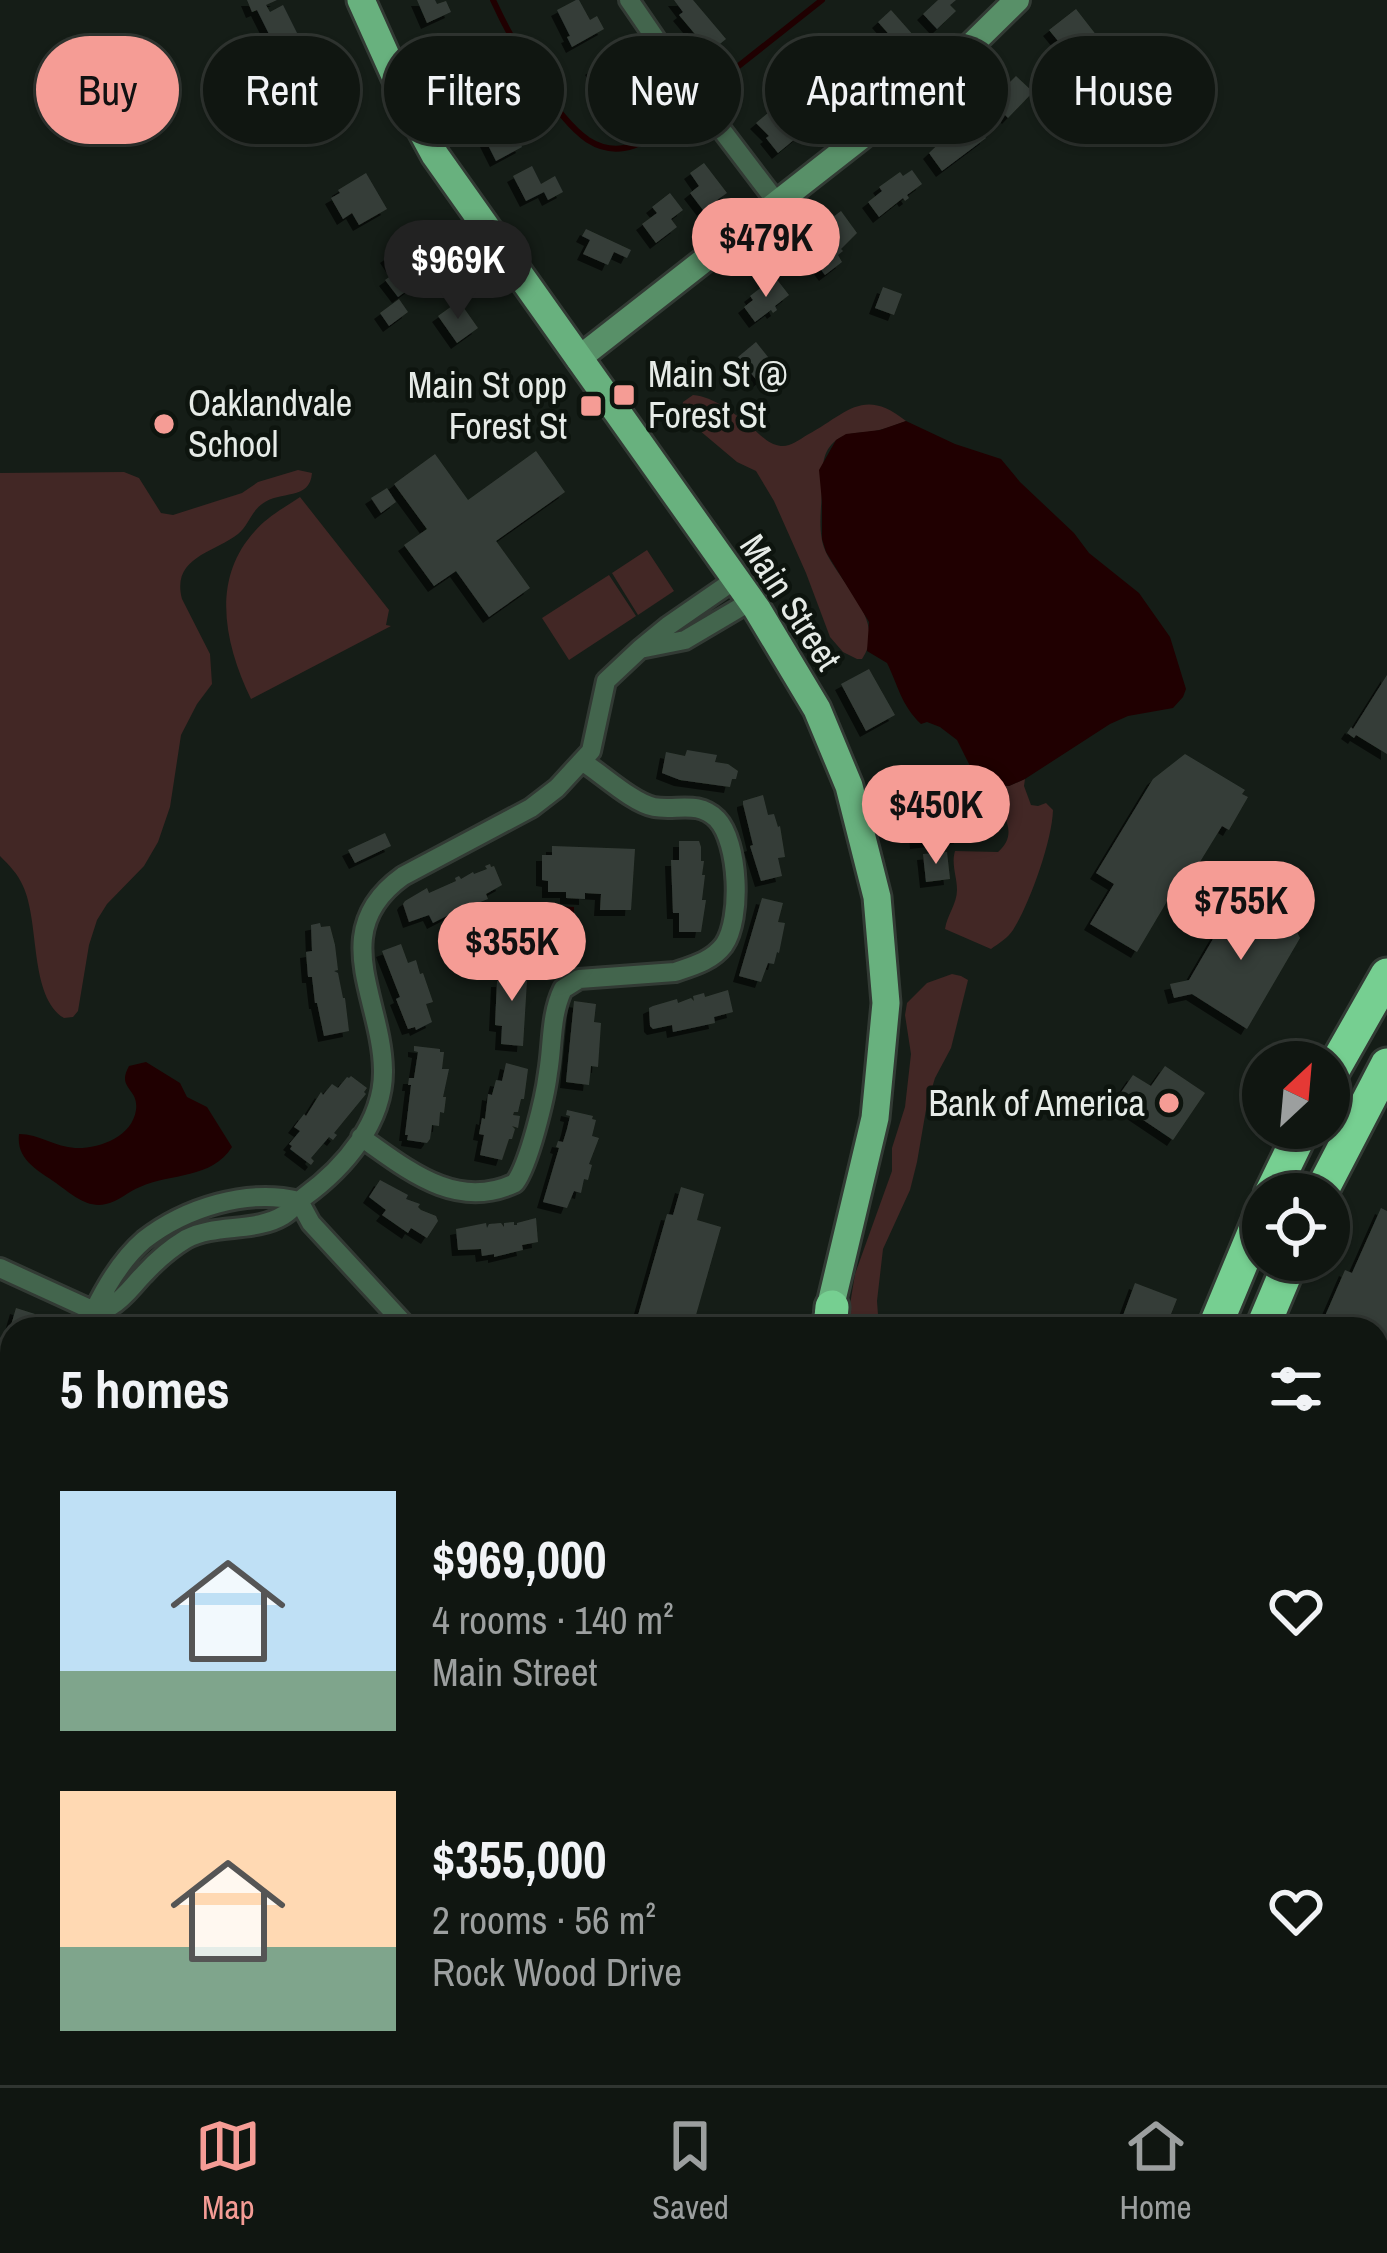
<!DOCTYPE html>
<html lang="en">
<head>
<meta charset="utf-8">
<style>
	body { margin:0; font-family:"Archivo Narrow",sans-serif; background:#1e231f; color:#f1f3f6; height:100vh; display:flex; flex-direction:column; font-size:45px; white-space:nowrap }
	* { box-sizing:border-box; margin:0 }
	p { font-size:39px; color:#9c9f9f }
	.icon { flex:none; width:66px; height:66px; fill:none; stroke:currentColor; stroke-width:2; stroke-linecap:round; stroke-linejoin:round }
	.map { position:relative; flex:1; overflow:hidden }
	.sheet { position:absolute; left:0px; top:1317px; width:1389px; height:768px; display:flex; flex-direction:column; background:#101611; border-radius:36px 36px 0 0; box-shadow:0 3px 9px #0004,0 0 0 3px #303531 }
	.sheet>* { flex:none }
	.hud { position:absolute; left:36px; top:36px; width:1317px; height:108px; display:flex; gap:24px }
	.needle { width:78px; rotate:26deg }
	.fabs { position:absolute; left:1242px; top:1041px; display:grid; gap:24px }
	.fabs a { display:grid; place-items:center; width:108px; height:108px; border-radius:50%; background:#101611; box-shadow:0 3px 9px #0004,0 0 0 3px #303531; font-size:60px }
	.price { position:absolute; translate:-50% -102px; padding:0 27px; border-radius:42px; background:#f59c95; color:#111; font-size:39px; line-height:78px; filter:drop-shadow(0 3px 6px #0008) }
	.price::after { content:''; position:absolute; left:50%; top:72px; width:36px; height:27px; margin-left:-18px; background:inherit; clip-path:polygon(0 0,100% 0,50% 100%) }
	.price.active { background:#222; color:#fff }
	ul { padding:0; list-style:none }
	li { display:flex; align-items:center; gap:36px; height:300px; padding:0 60px }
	li span { display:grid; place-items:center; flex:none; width:336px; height:240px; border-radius:0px; color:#555 }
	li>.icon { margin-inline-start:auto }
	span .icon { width:144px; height:144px; fill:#fffc; stroke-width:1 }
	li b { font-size:51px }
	h2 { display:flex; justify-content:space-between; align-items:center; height:144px; padding:0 60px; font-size:51px }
	.tag { padding:0 42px; border-radius:54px; background:#101611; box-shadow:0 3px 9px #0004,0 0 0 3px #303531; font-size:42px; line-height:108px }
	.tag.active { background:#f59c95; color:#111 }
	.menu { display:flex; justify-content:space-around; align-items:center; height:168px; border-top:3px solid #303531; background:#101611; font-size:33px; color:#9c9f9f }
	.menu a { display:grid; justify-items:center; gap:6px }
	.menu .active { color:#f59c95 }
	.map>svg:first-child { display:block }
</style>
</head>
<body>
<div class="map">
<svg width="1387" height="2085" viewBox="0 0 1387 2085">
	<defs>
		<filter id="shadow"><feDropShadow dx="-6" dy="6" stdDeviation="0" flood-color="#0009"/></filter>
	</defs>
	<rect width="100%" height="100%" fill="#151d17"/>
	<path fill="#422725" d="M693,395c21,2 41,18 57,31 9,7 18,19 31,20 9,1 18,-6 26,-11 39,-21 56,-49 99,-14 -9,3 -18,7 -27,9 -15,4 -32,0 -45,12 -13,12 -11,27 -12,43 0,21 -5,46 3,65 14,33 63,71 37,109h-5l-14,-7 -13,-15 -24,-64 -32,-72 -18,-30 -19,-9 -38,-32 -19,-12 3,-16z
		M298,470l14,3c-2,28 -32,17 -50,31 -11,8 -14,22 -24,30 -24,19 -67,23 -56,65l28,55 2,30 -15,20 -16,31 -11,72 -12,35 -14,24 -37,38 -10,16 -8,25 -11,66 -5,6 -9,1c-35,-21 -24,-96 -41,-132 -5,-12 -14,-21 -23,-30v-383l124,-1 15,6 22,35 12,2 69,-22 16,-11z
		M300,497l89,113 -3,15 5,1 -140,73c-26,-54 -41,-119 4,-168 12,-14 30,-24 45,-34z
		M647,550l27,41 -36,24 -26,-42z
		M609,575l27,41 -67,44 -27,-42z
		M1025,779l-1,7 7,19 7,1 8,-3 7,7c-1,31 -23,93 -40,120 -5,8 -14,13 -22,19l-46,-20c2,-14 12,-25 12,-39 0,-14 -6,-25 -2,-39l43,1c25,-21 -1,-46 -12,-68l23,2z
		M952,974l9,2 7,4 -17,68 -16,30 -8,26 -10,58 -7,28 -27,59 -6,52 2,28h-33l9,-55 37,-103v-23l13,-41 6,-53 -6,-39 2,-12 20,-20z"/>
	<path fill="#200001" d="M906,421l49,23 46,15 19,23 54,51 15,20 50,40 31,44 16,52 -3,8 -10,11 -45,8 -18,8 -85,55 -16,7 -23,-2 -2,-6 -12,-8 -15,-30 -17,-13 -13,-5 -6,2c-20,-19 -23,-39 -34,-61l-20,-12 2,-29 -43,-70 -4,-13v-37l-3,-32 17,-30 10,-6 34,-4z
		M517,905l11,2 1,12 2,1 3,-15 40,2v21c-8,0 -15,-1 -22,-1 -23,2 -33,12 -38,-19z
		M146,1062l34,21 7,14 20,10 25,40c-20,32 -61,26 -92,40 -11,4 -22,15 -34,17 -19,5 -36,-11 -50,-21 -18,-13 -40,-23 -37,-49 20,0 37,13 56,14 24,1 57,-11 61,-38 3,-22 -20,-21 -7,-44z"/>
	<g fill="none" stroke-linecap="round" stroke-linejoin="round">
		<path stroke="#200001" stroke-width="6" d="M493,0c18,39 60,116 95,140 11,7 24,10 36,8 23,-3 45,-27 63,-40
			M712,87l110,-87"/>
	</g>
	<path fill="#363e38" filter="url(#shadow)" d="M247,0h30l-11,5 4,7 13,-7 16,32 -30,15 -5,-11 7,-3 -14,-28 -5,2z
		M417,0h18l2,4 9,-3 5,11 -24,11z
		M576,0h3l11,20 7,-4 7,13 -32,18 -5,-10 3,-1 -13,-26z
		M674,0h19l33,39 -16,13 -31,-37 4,-3z
		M938,0h18l-6,5 6,6 -19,18 -14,-15z
		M1076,9l21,27 -12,9 -7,-9 -3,2 3,3 -4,3 -3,-3 -8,6 -14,-17z
		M891,10l31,35 -23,21 -15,-16 10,-10 -16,-18z
		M124,35l28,14 -20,40 -17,-9 2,-5 -3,-2 10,-19 -8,-4z
		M454,35l11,21 8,-5 5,9 -22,12 -5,-8 -6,4 -11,-22z
		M617,51l6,9 -3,3 13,18 -3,2 10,14 -15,10 -22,-31 -5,3 -7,-10z
		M863,61l15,17 -21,19 -15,-17z
		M1016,76l17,16 -25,26 -17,-17z
		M480,82l15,28 -21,11 -15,-28z
		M824,82l12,16 -4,3 4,7 -20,16 -13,-17 13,-10 -5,-6z
		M327,93l16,26 -16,9 -15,-25z
		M769,112l7,15 12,-9 13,16 -23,19 -12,-15 3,-2 -13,-13z
		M973,120l13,18 -44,33 -13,-18 20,-19 2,2z
		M502,125l9,15 6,-3 5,10 -26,14 -13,-26z
		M704,163l23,30 -24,17 -13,-17 9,-7 -9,-13z
		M532,166l9,18 14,-8 8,16 -15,8 -4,-8 -18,9 -13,-25z
		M912,170l10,14 -15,11 2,3 -4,3 -2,-3 -24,19 -11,-15 14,-11 -3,-4 21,-15 3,4z
		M366,173l21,36 -28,16 -7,-12 -9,6 -12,-21 9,-5 -2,-3z
		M670,193l13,17 -12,9 6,8 -21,16 -14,-19 15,-11 -5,-6z
		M841,211l16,22 -16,16 2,2 -5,4 4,7 -17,13 -22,-29 9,-7 -3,-4z
		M586,229l45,21 -4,8 -13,-6 -6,13 -25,-11 7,-14 -8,-4z
		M408,242l10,14 6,-4 12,18 -38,27 -13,-17 11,-8 -10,-15z
		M775,277l14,18 -14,11 2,4 -4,3 -2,-3 -16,12 -11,-15 9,-7 -3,-4z
		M883,287l19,7 -8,21 -19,-7z
		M399,299l9,13 -19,14 -9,-13z
		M459,301l19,27 -21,15 -19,-27z
		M756,342l20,25 -18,15 -20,-25z
		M536,451l29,41 -69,49 34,47 -41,29 -33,-46 -22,15 -30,-41 23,-16 -33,-45 41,-30 33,46z
		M387,488l9,14 -15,11 -10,-15z
		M869,669l26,46 -29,16 -25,-47z
		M1387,675v79l-31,-19 -2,3 -7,-5 4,-6 2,2z
		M687,750l30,5 -2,7 13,2 10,7 -2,8h-4l-2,8 -50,-7 -18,-7 4,-21 19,4z
		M1185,754l60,36 -3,4 6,3 -19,33 -7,-4 -27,44 -7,-4 -51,86 -47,-28 24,-40 -18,-11 57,-94z
		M763,795l5,20 6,-1 4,13 2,-1 5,31 -7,1 4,18 -21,5 -11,-35 3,-1 -10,-41v-3z
		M957,815l3,23 -44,5 -2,-23z
		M385,833l6,13 -36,17 -7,-13z
		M679,841h20l2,6v14h3l-2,14h3l-3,25h4l-5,32h-22v-19h-6l-2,-53h8z
		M552,846l83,3 -4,61h-31l1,-16 -16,-1v6l-19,-1v-6h-18v-11l-6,-1v-25h10z
		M947,852l3,27 -24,3 -3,-28z
		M490,864l1,3 3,-1 8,19 -16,9 2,5 -13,5 -1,-2 -41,21 -4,-8 -20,7 -6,-18 2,-3 22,-13 2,5 27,-12 -1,-3 4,-2 2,3 12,-7 1,2 13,-5 -2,-3z
		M1238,896l59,36 3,6 -53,91 -55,-35 -18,4 -4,-14 19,-4z
		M762,898l21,5 -5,19 7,1 -6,30 -2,-1 -3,12 -6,-1 -7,19 -22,-6z
		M320,923l1,4 9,-1 5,19 3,25 -4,1 4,2 5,25h2l4,33 -25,5 -7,-33h-2l-3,-26h-4l-2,-25 6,-1 -1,-26z
		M401,944l7,19 8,-3 4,14 3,-1 10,29 -7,2 6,18 -16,8 -1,-3 -7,2 -12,-30 4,-2 -18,-46z
		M505,963l23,1 -5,82 -22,-2 1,-18 -7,-1 2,-44h7z
		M728,990l5,22 -19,5 1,6 -42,9 -1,-7 -19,4 -3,-3 -1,-18 4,-2 24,-7 1,4 13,-5 3,3 -1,-5 11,-3 1,4z
		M574,1001l22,3 -2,18 7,1 -3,44 -7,-1 -2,19 -23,-3z
		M414,1046l26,3v3h4l-2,17h7l-6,28h3l-2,16 -4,-1 -1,14 -7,-1 -2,14 -3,4 -20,-3 1,-5h-3l6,-50h-3l1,-7h5l4,-26 -4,-1z
		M506,1063l22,6 -4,30h-3l-3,13h-4l-1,3 7,1 -2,12 -6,-2 3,3 -3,10h-3l-7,21 -22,-5 4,-20 -5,-1 3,-16 3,1 3,-25 4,1 4,-15 6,1z
		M1165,1066l40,27 -32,47 -58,-39 18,-26 18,11z
		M351,1076l16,12 -3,4 2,2 -32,39 3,2 -4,5 -4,-3 -18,21 3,3 -3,4 -21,-16 2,-3 -3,-2 11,-13 -6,-4 10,-13 2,2 15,-24 2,3 9,-11 6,4 9,-11 2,1z
		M567,1110l26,6 -1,3 4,1 -4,16 7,2 -10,26 3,1 -4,15 -4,-1 -3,14 -7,-2 -7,17 -24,-6 16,-54 -3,-1 2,-6 5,1 4,-13 3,-13 -4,-1z
		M380,1180l28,15 -2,4 14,5 -2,3 3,3 15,6 2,5 -11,17 -16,-10 -3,5 -26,-18 4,-5 -17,-13z
		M681,1187l23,7 -7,26 24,7 -29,102h-58l33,-115 6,1z
		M1381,1208l6,3v176l-3,-2 -7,16v-72h-53l5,-11 -4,-2 20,-46 7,3z
		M536,1218l2,24 -16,3 1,5 -29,7v-3l-12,2 -1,-7 -23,1 -2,-21 30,-6 1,5 2,-4 12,-1 3,4v-4l10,-1v3h3v-2z
		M1135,1283l42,16 -12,30h-47z
		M16,1308l19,6 -5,15h-18v37l-12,-3z
		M12,1435v69l-12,-25v-36z
		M169,2073h218l-10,12h-218z"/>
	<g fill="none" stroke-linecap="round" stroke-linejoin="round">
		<g stroke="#323a34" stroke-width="24">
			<path id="street" d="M629,0l57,83 92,121
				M736,579l-68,47 -28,23 45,-9 66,-39
				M361,1137c47,33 95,74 154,46 14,-19 30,-85 33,-110 5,-28 2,-57 15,-84l16,-10 96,-7c18,-6 37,-11 49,-27 18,-26 15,-103 -7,-126 -19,-19 -40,-8 -63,-12 -21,-4 -52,-33 -71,-45
				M299,1201c-51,-13 -114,7 -155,39 -21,18 -38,46 -50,71 6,-2 12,-2 17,-5 13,-7 23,-22 33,-32 12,-13 27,-26 42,-35 30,-16 69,-6 98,-24 7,-4 13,-12 20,-18 40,-29 80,-75 79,-127 -1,-72 -57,-139 20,-194l128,-68 26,-20 34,-37 15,-70 34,-32
				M299,1201l12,22 98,106
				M0,1268l94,43 -5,18
				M0,1396l12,-2"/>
		</g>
		<g stroke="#323a34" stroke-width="30">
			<path id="secondary" d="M578,359l305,-239 80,-67 54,-53"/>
		</g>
		<g stroke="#323a34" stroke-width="33">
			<path id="primary" d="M361,0l48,107 26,48 322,454 60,100 32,77 28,111 9,106 -11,115 -49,207
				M907,2073l22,12"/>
		</g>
		<g stroke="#323a34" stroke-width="39">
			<path id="highway" d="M1329,1077l58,-102
				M1271,1194l32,-66
				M1320,1194l67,-129
				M830,1329l2,-22
				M1214,1329l49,-118
				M1262,1329l29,-69
				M760,2073l5,12
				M1159,2073l9,12
				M961,2085l4,-12
				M998,2085l4,-12"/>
		</g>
		<use href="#street" stroke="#43654d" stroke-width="18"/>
		<use href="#secondary" stroke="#589068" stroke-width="24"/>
		<use href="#primary" stroke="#68b17e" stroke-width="27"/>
		<use href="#highway" stroke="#76cf91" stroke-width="33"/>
	</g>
	<g fill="#f59c95" stroke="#0d140e" stroke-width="4.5">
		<rect x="612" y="383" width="24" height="24" rx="6"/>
		<rect x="579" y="394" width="24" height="24" rx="6"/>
		<circle cx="164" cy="424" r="12"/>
		<circle cx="1169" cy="1103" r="12"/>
	</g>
	<g text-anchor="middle" stroke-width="9" stroke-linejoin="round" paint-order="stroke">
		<g font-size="36" fill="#e6ebe7" stroke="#0d140e" text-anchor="start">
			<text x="648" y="387">Main St @<tspan x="648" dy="41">Forest St</tspan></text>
			<text x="567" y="398" text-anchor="end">Main St opp<tspan x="567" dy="41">Forest St</tspan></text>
			<text x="188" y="416">Oaklandvale<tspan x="188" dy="41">School</tspan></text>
			<text x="1145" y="1116" text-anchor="end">Bank of America</text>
		</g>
		<g font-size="36" fill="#e6ebe7" stroke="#0d140e">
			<text transform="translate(791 602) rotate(57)" y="13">Main Street</text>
		</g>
	</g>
</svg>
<div class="fabs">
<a><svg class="needle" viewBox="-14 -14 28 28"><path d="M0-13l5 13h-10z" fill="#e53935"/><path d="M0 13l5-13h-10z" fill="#9c9f9f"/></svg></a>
<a><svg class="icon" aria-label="locate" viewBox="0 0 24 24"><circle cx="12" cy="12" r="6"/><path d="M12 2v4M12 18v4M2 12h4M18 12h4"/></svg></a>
</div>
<b class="price" style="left:766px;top:300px">$479K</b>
<b class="price active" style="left:458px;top:322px">$969K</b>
<b class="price" style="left:936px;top:867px">$450K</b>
<b class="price" style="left:1241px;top:963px">$755K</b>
<b class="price" style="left:512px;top:1004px">$355K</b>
<div class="hud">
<a class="tag active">Buy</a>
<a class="tag">Rent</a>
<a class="tag">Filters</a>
<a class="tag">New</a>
<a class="tag">Apartment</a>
<a class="tag">House</a>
</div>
<section class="sheet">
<h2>5 homes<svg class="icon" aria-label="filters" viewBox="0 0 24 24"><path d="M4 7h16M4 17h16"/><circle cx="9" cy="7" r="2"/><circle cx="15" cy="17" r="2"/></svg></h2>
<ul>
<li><span style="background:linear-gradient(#bfe0f5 75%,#7fa58c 0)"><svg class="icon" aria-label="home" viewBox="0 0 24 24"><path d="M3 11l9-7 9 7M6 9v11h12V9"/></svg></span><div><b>$969,000</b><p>4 rooms · 140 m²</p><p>Main Street</p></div><svg class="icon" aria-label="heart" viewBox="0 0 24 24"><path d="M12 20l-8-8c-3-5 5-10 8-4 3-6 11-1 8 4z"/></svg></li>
<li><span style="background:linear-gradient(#ffd9b3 65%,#7fa58c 0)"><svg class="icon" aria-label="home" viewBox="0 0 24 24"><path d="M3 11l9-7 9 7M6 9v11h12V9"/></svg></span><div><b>$355,000</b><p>2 rooms · 56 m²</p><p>Rock Wood Drive</p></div><svg class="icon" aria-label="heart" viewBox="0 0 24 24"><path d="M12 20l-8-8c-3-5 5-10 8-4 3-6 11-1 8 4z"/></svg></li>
</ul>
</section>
</div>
<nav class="menu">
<a class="active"><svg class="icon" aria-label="map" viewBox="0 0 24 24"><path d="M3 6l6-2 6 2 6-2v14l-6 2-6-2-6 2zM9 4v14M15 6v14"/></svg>Map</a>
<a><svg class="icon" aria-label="saved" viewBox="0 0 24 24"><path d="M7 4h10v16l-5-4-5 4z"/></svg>Saved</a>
<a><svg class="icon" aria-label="home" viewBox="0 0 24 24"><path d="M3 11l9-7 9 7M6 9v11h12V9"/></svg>Home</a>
</nav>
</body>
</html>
